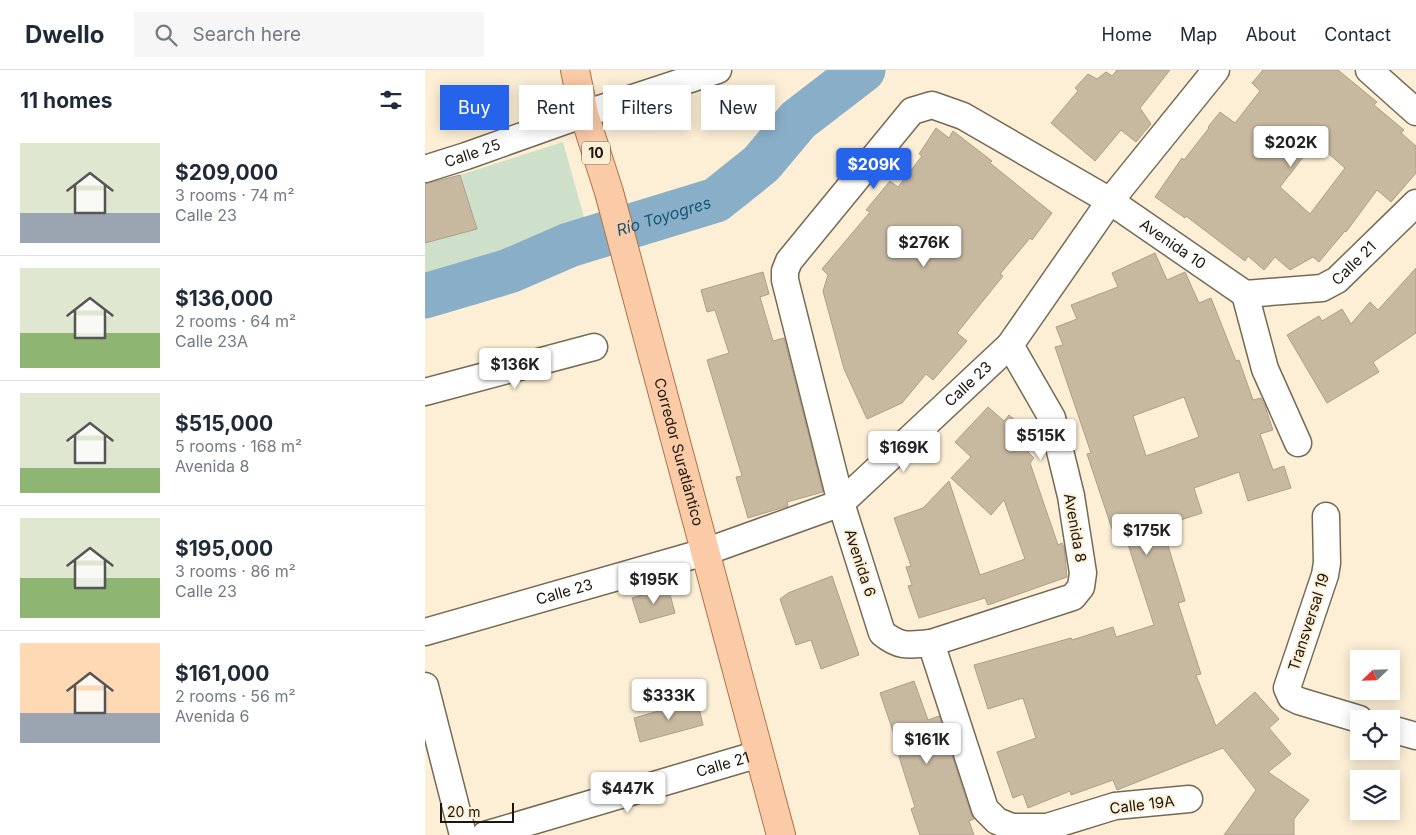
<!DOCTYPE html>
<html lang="en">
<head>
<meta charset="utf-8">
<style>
	body { margin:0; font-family:Inter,sans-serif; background:#f6f6f7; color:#1f2937; height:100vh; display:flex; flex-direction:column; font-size:19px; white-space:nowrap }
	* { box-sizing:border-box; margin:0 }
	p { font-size:16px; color:#747a83 }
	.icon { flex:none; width:28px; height:28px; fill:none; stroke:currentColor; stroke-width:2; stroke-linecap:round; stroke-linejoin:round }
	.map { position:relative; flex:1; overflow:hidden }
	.sheet { display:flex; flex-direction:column; background:#fff; width:425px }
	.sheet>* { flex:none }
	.top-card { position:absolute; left:15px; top:15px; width:475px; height:45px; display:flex; gap:10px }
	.needle { width:32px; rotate:247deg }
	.fabs { position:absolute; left:925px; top:580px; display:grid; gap:10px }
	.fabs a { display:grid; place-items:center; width:50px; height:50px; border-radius:0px; background:#fff; box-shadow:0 2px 12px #0003; font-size:25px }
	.scale { position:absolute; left:15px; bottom:12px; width:74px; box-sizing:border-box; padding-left:5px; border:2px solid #1b170e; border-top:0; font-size:14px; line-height:18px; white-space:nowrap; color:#1b170e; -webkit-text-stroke:4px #fcefd5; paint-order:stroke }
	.price { position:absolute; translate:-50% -42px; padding:0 11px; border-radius:5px; background:#fff; color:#222; font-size:16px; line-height:32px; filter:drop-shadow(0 1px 2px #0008) }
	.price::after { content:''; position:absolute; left:50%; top:30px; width:15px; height:11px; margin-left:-8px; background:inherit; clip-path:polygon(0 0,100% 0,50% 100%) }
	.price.current { background:#2563eb; color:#fff }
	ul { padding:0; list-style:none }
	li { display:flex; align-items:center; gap:15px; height:125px; padding:0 20px }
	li+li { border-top:1px solid #e0e1e3 }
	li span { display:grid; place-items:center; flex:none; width:140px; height:100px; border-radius:0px; color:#555 }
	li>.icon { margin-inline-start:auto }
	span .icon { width:60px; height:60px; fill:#fffc; stroke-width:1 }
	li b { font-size:21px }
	h2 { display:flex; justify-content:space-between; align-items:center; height:60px; padding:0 20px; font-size:21px }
	.chip { padding:0 18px; border-radius:0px; background:#fff; box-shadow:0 2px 12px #0003; font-size:18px; line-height:45px }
	.chip.current { background:#2563eb; color:#fff }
	header { display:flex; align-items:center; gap:30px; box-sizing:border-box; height:70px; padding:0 25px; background:#fff; border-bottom:1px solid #e0e1e3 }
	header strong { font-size:24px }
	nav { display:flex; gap:28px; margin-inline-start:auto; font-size:18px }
	.search { width:350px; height:45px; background:#f6f6f7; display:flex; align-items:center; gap:12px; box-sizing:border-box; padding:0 18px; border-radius:0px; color:#747a83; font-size:19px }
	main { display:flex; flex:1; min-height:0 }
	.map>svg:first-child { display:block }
</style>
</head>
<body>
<header>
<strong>Dwello</strong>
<div class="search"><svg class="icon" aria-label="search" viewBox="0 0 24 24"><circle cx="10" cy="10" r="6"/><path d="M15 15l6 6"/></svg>Search here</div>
<nav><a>Home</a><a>Map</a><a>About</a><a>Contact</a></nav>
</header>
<main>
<section class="sheet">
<h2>11 homes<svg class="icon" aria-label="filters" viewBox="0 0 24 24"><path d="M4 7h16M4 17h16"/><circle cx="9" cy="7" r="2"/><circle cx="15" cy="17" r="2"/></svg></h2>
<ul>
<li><span style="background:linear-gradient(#dfe7d0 70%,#9aa5b1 0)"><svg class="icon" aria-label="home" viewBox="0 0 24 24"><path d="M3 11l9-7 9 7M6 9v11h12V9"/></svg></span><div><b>$209,000</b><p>3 rooms · 74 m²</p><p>Calle 23</p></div></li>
<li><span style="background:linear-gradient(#dfe7d0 65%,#8fb573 0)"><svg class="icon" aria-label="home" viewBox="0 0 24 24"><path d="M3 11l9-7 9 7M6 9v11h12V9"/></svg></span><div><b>$136,000</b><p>2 rooms · 64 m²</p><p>Calle 23A</p></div></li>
<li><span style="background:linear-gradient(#dfe7d0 75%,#8fb573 0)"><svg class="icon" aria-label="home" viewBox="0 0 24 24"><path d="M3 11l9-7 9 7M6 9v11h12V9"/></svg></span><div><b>$515,000</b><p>5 rooms · 168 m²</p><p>Avenida 8</p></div></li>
<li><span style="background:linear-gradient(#dfe7d0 60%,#8fb573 0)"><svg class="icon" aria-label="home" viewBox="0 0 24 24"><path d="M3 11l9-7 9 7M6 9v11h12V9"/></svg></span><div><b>$195,000</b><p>3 rooms · 86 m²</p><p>Calle 23</p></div></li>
<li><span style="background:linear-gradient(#ffd9b3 70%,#9aa5b1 0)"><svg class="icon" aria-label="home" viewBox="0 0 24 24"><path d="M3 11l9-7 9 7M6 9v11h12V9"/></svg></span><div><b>$161,000</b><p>2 rooms · 56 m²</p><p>Avenida 6</p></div></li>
</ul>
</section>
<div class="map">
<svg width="991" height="765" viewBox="0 0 991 765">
	<rect width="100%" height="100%" fill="#fcefd5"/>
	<path fill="#cfe0ca" d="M138,72l24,86 -162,52v-37l51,-14 -16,-54z"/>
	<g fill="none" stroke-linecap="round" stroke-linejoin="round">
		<path stroke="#89afc8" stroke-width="45" id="s1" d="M0,226l84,-25 60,-26 147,-45 45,-36 37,-44 65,-50"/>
	</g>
	<path fill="#c7b8a0" stroke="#ad9f88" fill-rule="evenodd" d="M692,0h53l-30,38 11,16 -15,18 -15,-12 -26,31 -44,-38 27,-32 -3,-3 13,-14 9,5 9,-7 6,4z
		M838,0h75l39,32 -3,3 30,25 -3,3 15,13v27l-25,29 -14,-12 -31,42 -1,-1 -26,31 -6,-5 -23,13 -15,-13 -11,13 -16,-14 -3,5 -59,-45 -1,2 -30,-21 27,-39 2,2 25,-32 -1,-1 12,-15 15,11 25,-32 -8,-8zM890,72l30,26 -35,46 -30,-27z
		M511,58l13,10 4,-7 39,30 -2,2 62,50 -20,27 -2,-2 -30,36 3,2 -46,57 10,8 -34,39 -7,-6 -24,29 -35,16 -23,-50 -21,-78 5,-16 -6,-6 48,-57 -4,-2 24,-29 8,6 24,-31 -3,-2z
		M35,105l17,54 -52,14v-59z
		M730,183l12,27 18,-8 14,31 12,-5 25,63 3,-1 14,40 8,-2 4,8 8,24 -13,4 13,36 11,-4 7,22 -43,13 -9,-29 -45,16 8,25 -40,13 23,75 -7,2 23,71 -5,1 20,51 39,-34 24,27 -10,9 22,26 -23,18 41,28 -15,19v16h-70l32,-45 -33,-42 -106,42 -4,-10 -42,15 -1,-4 -42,17 -5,-14 -10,4 -16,-46 39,-14 -13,-40 -35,11 -14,-44 97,-27 1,2 41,-13 3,10 38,-12 -29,-90 -10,3 -28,-84 4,-1 -36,-106 8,-2 -7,-18 21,-8 -6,-14 47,-18 -6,-14zM759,327l15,40 -53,19 -13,-40z
		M991,198v65l-43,29 6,10 -52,31 -40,-68 32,-19 3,5 20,-12 9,15 19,-22 8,8z
		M338,202l6,22 -9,3 13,44 11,-3 39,154 -36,10 1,4 -40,12 -12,-41 6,-1 -35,-116 22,-7 -14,-43 -8,2 -6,-22z
		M563,337l16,14 5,-6 27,23 -8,14 6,6 -4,5 28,82 4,-2 2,4 3,30 -79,28 -3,-7 -66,20 -11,-32 4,-1 -6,-18 5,-1 -17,-48 29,-10 26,-27 31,94 45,-16 -21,-59 -13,15 -40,-37 20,-21 -16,-15z
		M407,506l27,79 -38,14 -10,-29 -15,5 -16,-46 8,-6z
		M243,517l7,26 -35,10 -8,-25z
		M489,611l14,39 11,-4 32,98 3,5 -5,2 5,14h-54l-9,-26 4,-2 -20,-63 2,-1 -17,-50z
		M272,630l6,25 -63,17 -6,-24z"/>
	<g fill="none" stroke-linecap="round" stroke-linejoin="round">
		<g stroke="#756a53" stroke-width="29">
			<g id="minor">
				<path d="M944,0l47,42"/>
				<path id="s2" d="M0,99l41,-13 118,-42 134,-44"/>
				<path id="s3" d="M820,224l77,-6 15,-8 79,-77"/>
				<path d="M0,322l169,-45"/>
				<path d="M901,446l1,47 -2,12 -38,113 4,9 8,4 60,18"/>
				<path id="s4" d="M0,562l280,-80 136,-49 169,-158 100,-144 106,-131"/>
				<path d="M506,573l142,-46 8,-10 2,-14 -12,-77 -19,-78 -42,-73"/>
				<path d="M0,616l38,149"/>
				<path d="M966,659l25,7"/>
				<path id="s5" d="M764,729l-74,7 -68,21h-35l-15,-6 -12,-12 -54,-166c-22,2 -30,5 -49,-10l-41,-130 -56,-223v-9l4,-10 123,-150 20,-6 31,11 147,85 135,93 20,75 33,74"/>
				<path id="s6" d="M60,765l274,-81"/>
			</g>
		</g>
		<g stroke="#ab744b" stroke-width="30">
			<g id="major">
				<path id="s7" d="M150,0l9,44 25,78 172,643"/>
			</g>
		</g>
		<use href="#minor" stroke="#fff" stroke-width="26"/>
		<use href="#major" stroke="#fbcaa7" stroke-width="28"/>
	</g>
	<g text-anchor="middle" stroke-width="4" stroke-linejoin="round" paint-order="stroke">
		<rect fill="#fcefd5" stroke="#5e584a" stroke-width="1" x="157" y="71.5" width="28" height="23" rx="4"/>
		<g font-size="14" font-weight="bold" fill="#1b170e">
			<text x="171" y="88">10</text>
		</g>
		<g font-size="15" fill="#1b170e" stroke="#fcefd5">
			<text dy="5" stroke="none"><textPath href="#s2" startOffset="50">Calle 25</textPath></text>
			<text dy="5" stroke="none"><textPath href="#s5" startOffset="1320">Avenida 10</textPath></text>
			<text dy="5" stroke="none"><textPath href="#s3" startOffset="118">Calle 21</textPath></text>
			<text dy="5" stroke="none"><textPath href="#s4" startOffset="610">Calle 23</textPath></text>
			<text dy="5" stroke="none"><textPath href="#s7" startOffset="396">Corredor Suratlántico</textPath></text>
			<text transform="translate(650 458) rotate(80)" y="5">Avenida 8</text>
			<text transform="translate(435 493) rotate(72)" y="5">Avenida 6</text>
			<text dy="5" stroke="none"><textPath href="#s4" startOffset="145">Calle 23</textPath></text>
			<text transform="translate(884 552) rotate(-72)" y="5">Transversal 19</text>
			<text dy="5" stroke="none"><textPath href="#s6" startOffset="248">Calle 21</textPath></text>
			<text transform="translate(717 735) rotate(-7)" y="5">Calle 19A</text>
		</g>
		<g font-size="16" font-style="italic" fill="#155578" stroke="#fcefd5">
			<text dy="6" stroke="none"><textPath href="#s1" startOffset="252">Río Toyogres</textPath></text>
		</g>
	</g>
</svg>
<div class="fabs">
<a><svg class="needle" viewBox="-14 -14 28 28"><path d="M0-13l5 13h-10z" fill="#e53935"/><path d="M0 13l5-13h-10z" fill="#747a83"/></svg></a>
<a><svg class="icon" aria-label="locate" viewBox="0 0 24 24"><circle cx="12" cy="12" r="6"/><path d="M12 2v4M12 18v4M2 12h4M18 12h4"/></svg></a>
<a><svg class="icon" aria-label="layers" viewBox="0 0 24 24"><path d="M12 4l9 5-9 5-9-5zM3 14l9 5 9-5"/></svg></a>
</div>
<div class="scale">20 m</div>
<b class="price" style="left:866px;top:98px">$202K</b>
<b class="price current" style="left:449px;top:120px">$209K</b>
<b class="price" style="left:499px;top:198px">$276K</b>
<b class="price" style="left:90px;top:320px">$136K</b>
<b class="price" style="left:616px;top:391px">$515K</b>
<b class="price" style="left:479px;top:403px">$169K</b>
<b class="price" style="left:722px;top:486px">$175K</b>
<b class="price" style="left:229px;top:535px">$195K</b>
<b class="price" style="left:244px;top:651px">$333K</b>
<b class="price" style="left:502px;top:695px">$161K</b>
<b class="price" style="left:203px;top:744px">$447K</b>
<div class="top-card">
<a class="chip current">Buy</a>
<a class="chip">Rent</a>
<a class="chip">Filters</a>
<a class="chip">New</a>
</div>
</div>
</main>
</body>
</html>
